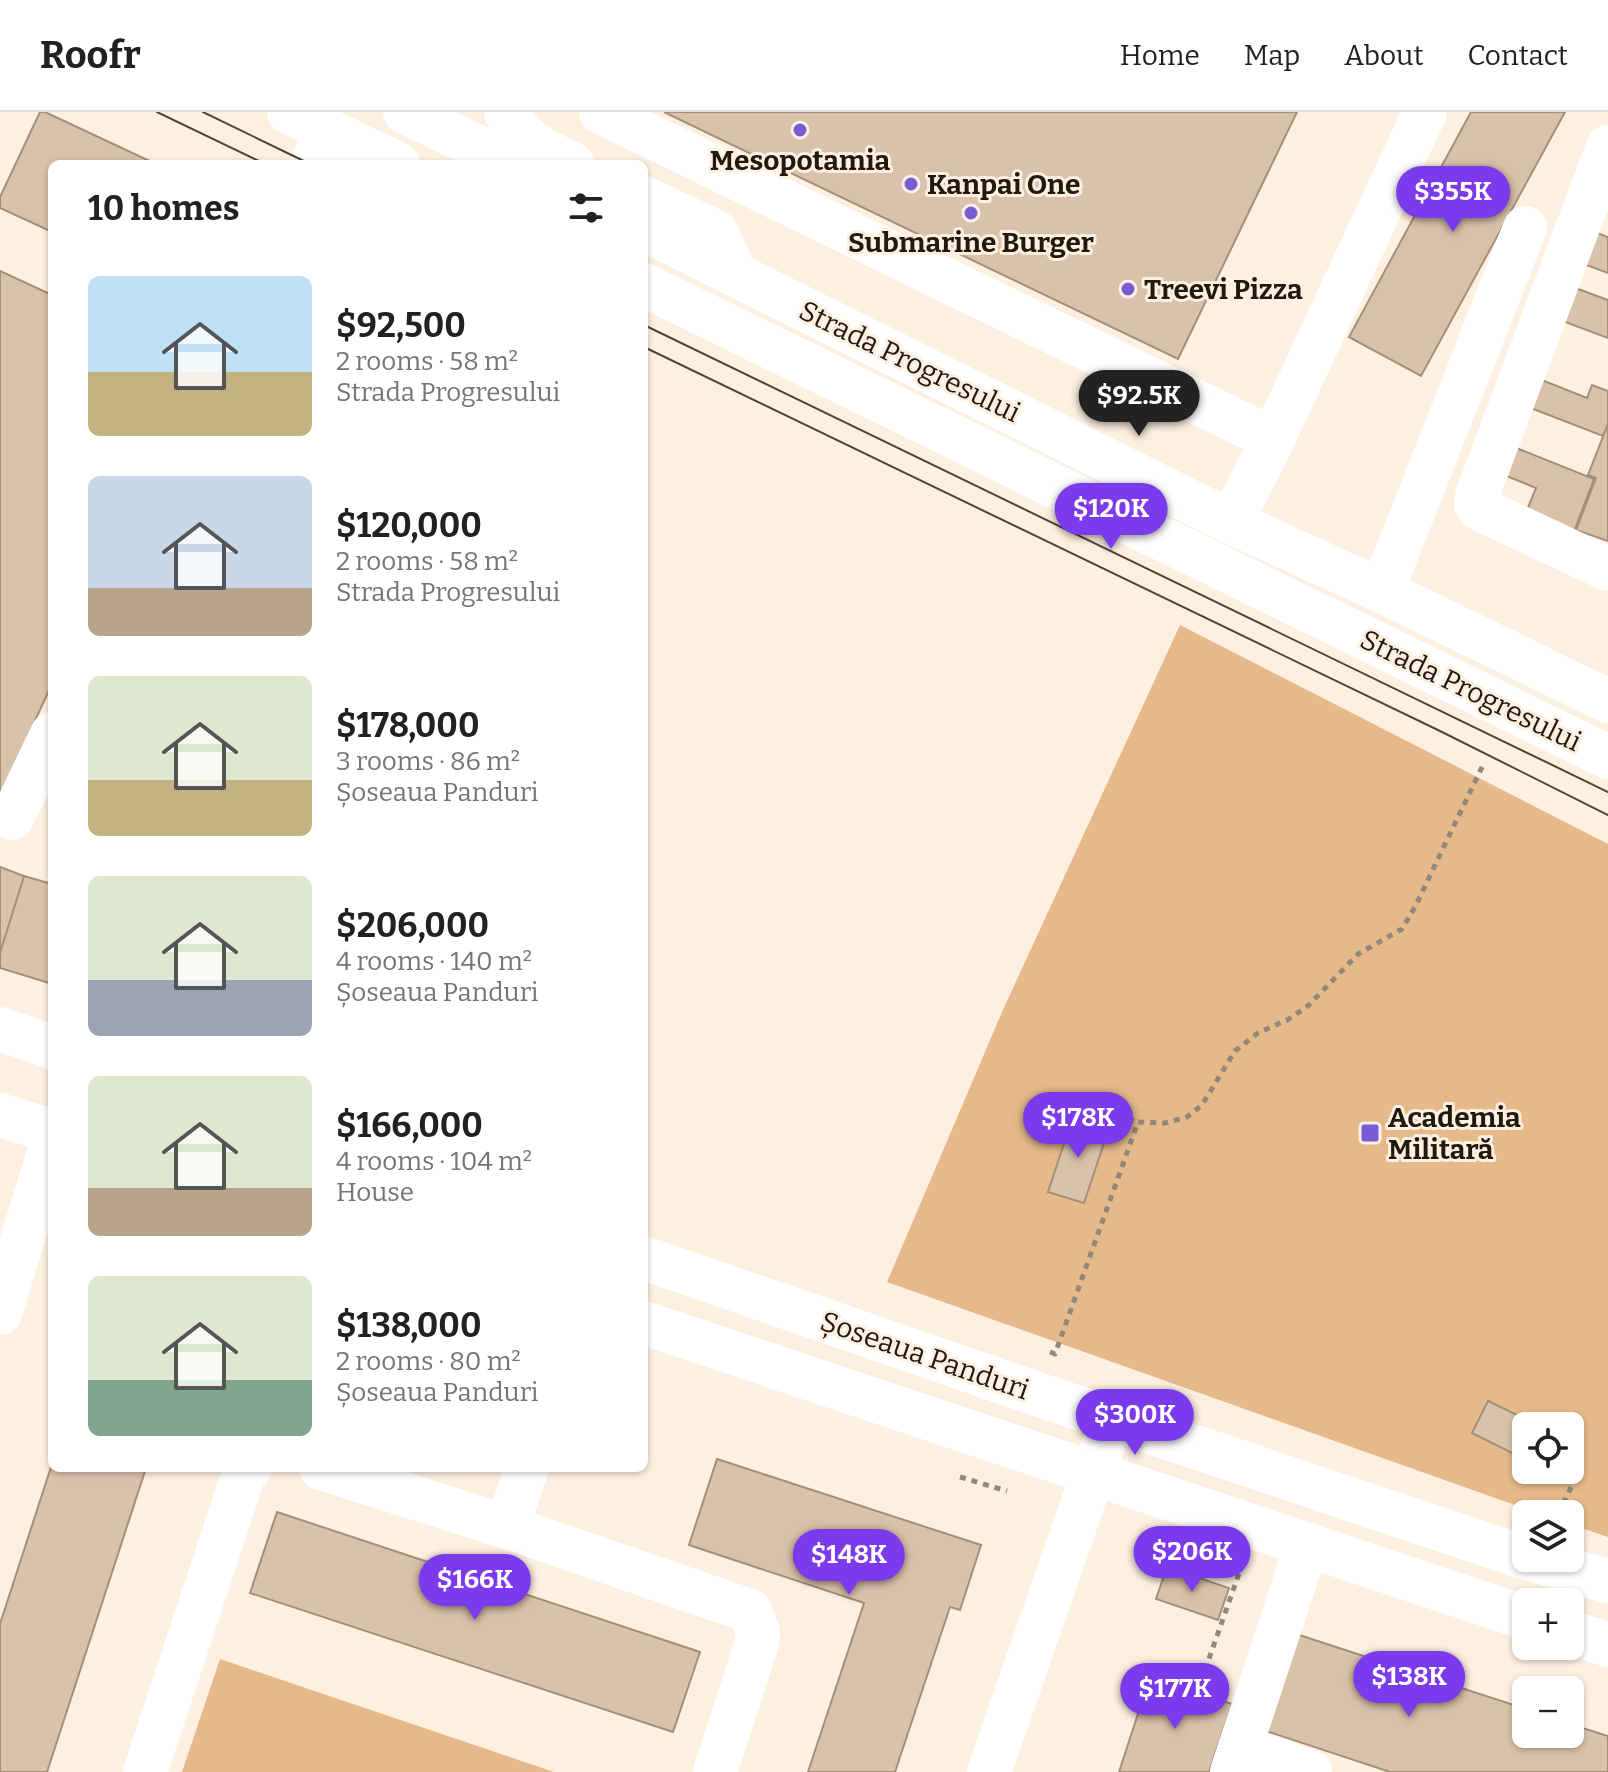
<!DOCTYPE html>
<html lang="en">
<head>
<meta charset="utf-8">
<style>
	body { margin:0; font-family:Bitter,serif; background:#f2f2f2; color:#202124; height:100vh; display:flex; flex-direction:column; font-size:30px; white-space:nowrap }
	* { box-sizing:border-box; margin:0 }
	p { font-size:26px; color:#757577 }
	.icon { flex:none; width:44px; height:44px; fill:none; stroke:currentColor; stroke-width:2; stroke-linecap:round; stroke-linejoin:round }
	.map { position:relative; flex:1; overflow:hidden }
	.panel { position:absolute; left:48px; top:48px; width:600px; height:1312px; display:flex; flex-direction:column; background:#fff; border-radius:12px; box-shadow:0 2px 6px #0004 }
	.panel>* { flex:none }
	.controls { position:absolute; left:1512px; top:1300px; display:grid; gap:16px }
	.controls a { display:grid; place-items:center; width:72px; height:72px; border-radius:12px; background:#fff; box-shadow:0 2px 6px #0004; font-size:40px }
	.price { position:absolute; translate:-50% -68px; padding:0 18px; border-radius:28px; background:#7c3aed; color:#fff; font-size:26px; line-height:52px; filter:drop-shadow(0 2px 4px #0008) }
	.price::after { content:''; position:absolute; left:50%; top:48px; width:24px; height:18px; margin-left:-12px; background:inherit; clip-path:polygon(0 0,100% 0,50% 100%) }
	.price.on { background:#222; color:#fff }
	ul { padding:0; list-style:none }
	li { display:flex; align-items:center; gap:24px; height:200px; padding:0 40px }
	li span { display:grid; place-items:center; flex:none; width:224px; height:160px; border-radius:12px; color:#555 }
	li>.icon { margin-inline-start:auto }
	span .icon { width:96px; height:96px; fill:#fffc; stroke-width:1 }
	li b { font-size:34px }
	h2 { display:flex; justify-content:space-between; align-items:center; height:96px; padding:0 40px; font-size:34px }
	header { display:flex; align-items:center; gap:48px; box-sizing:border-box; height:112px; padding:0 40px; background:#fff; border-bottom:2px solid #e0e0e0 }
	header strong { font-size:38px }
	nav { display:flex; gap:44px; margin-inline-start:auto; font-size:28px }
	.map>svg:first-child { display:block }
</style>
</head>
<body>
<header>
<strong>Roofr</strong>
<nav><a>Home</a><a>Map</a><a>About</a><a>Contact</a></nav>
</header>
<div class="map">
<svg width="1608" height="1660" viewBox="0 0 1608 1660">
	<rect width="100%" height="100%" fill="#fef0e1"/>
	<path fill="#e5b98a" fill-rule="evenodd" d="M1180,513l428,219v693l-38,-13v-10h-30l-653,-232 115,-270zM1526,1314h44v44h-44z
		M220,1547l334,113h-372z"/>
	<path fill="#d9c2ab" stroke="#a48f78" stroke-width="2" d="M40,0h5l111,52h-104v68l-52,-24v-11z
		M664,0h633l-119,247z
		M1471,0h94l-144,264 -72,-39z
		M1581,115l27,10v36l-38,-14z
		M0,159l52,24v389l-52,112z
		M1562,171l46,17v38l-59,-22z
		M1534,265l53,21 5,-13 16,6v33l-5,12 -80,-31z
		M1608,312v117l-32,-11 20,-52 -8,-3z
		M1504,331l90,36 -21,55 -48,-19 11,-27 -42,-17z
		M0,755l24,9 -24,77z
		M24,764l28,8v100l-52,-16v-15z
		M1073,1004l36,12 -25,75 -36,-11z
		M1488,1289l52,25h-14v34l-54,-27z
		M717,1347l264,86 -21,65 -10,-3 -55,165h-87l56,-169 -175,-58z
		M52,1352v4h94l-99,304h-47v-148z
		M277,1400l423,140 -27,80 -423,-139z
		M1167,1455l62,21 -11,32 -62,-21z
		M1287,1519l239,78v25h44v-10l38,12v36h-218l-136,-45z
		M1150,1565l82,27 -23,68h-90z"/>
	<g fill="none" stroke-linecap="round" stroke-linejoin="round">
		<path stroke="#92877b" stroke-width="5" stroke-dasharray="6 6" stroke-linecap="butt" d="M1092,1010l5,-14 41,14
			M1050,1240l5,2 83,-232 27,1 22,-6 15,-12 33,-54 23,-18 31,-14 20,-14 49,-51 44,-25 13,-22 68,-142
			M960,1365l47,14
			M1558,1402l24,-49 -12,-5
			M1205,1558l37,-105"/>
		<path stroke="#fff" stroke-width="44" d="M506,0c15,28 38,39 66,52
			M601,0l672,327
			M1608,35l-131,349 -1,8 4,5 128,60
			M312,52l15,-35
			M644,86l72,34 19,42
			M1231,410l42,-83 152,-327
			M1382,479l143,-363
			M12,706l40,-84
			M321,1356l186,59 20,-59
			M507,1415l243,84 8,21 -1,11 -42,129
			M1240,1635l70,25
			M145,1660l99,-299 6,-5
			M1232,1660l75,-227"/>
		<path stroke="#fff" stroke-width="44" d="M289,0l109,52
			M405,0l108,52
			M644,117l587,293 151,69 226,110
			M644,173l964,472
			M0,917l52,18
			M0,1003l52,16
			M644,1146l396,137 486,163
			M0,1201l52,-170
			M644,1211l882,295
			M1527,1446l81,23
			M1570,1520l38,13
			M989,1660l113,-324"/>
		<path stroke="#4f463b" stroke-width="2" d="M157,0l108,52
			M203,0l107,52
			M644,213l964,467
			M644,235l796,384 168,84"/>
	</g>
	<g fill="#795bd5" stroke="#fef0e1" stroke-width="3">
		<circle cx="800" cy="18" r="8"/>
		<circle cx="911" cy="72" r="8"/>
		<circle cx="971" cy="101" r="8"/>
		<circle cx="1128" cy="177" r="8"/>
		<rect x="1360" y="1011" width="20" height="20" rx="4"/>
	</g>
	<g text-anchor="middle" stroke-width="6" stroke-linejoin="round" paint-order="stroke">
		<g font-size="28" font-weight="bold" fill="#211910" stroke="#fef0e1" text-anchor="start">
			<text x="800" y="58" text-anchor="middle">Mesopotamia</text>
			<text x="927" y="82">Kanpai One</text>
			<text x="971" y="140" text-anchor="middle">Submarine Burger</text>
			<text x="1144" y="187">Treevi Pizza</text>
			<text x="1388" y="1015">Academia<tspan x="1388" dy="32">Militară</tspan></text>
		</g>
		<g font-size="28" fill="#211910" stroke="#fef0e1">
			<text transform="translate(910 249) rotate(26)" y="10">Strada Progresului</text>
			<text transform="translate(1471 578) rotate(26)" y="10">Strada Progresului</text>
			<text transform="translate(925 1243) rotate(19)" y="10">Șoseaua Panduri</text>
		</g>
	</g>
</svg>
<div class="controls">
<a><svg class="icon" aria-label="locate" viewBox="0 0 24 24"><circle cx="12" cy="12" r="6"/><path d="M12 2v4M12 18v4M2 12h4M18 12h4"/></svg></a>
<a><svg class="icon" aria-label="layers" viewBox="0 0 24 24"><path d="M12 4l9 5-9 5-9-5zM3 14l9 5 9-5"/></svg></a>
<a>+</a>
<a>−</a>
</div>
<b class="price" style="left:1453px;top:122px">$355K</b>
<b class="price on" style="left:1139px;top:326px">$92.5K</b>
<b class="price" style="left:1111px;top:439px">$120K</b>
<b class="price" style="left:1078px;top:1048px">$178K</b>
<b class="price" style="left:1135px;top:1345px">$300K</b>
<b class="price" style="left:1192px;top:1482px">$206K</b>
<b class="price" style="left:849px;top:1485px">$148K</b>
<b class="price" style="left:475px;top:1510px">$166K</b>
<b class="price" style="left:1409px;top:1607px">$138K</b>
<b class="price" style="left:1175px;top:1619px">$177K</b>
<section class="panel">
<h2>10 homes<svg class="icon" aria-label="filters" viewBox="0 0 24 24"><path d="M4 7h16M4 17h16"/><circle cx="9" cy="7" r="2"/><circle cx="15" cy="17" r="2"/></svg></h2>
<ul>
<li><span style="background:linear-gradient(#bfe0f5 60%,#c2b280 0)"><svg class="icon" aria-label="home" viewBox="0 0 24 24"><path d="M3 11l9-7 9 7M6 9v11h12V9"/></svg></span><div><b>$92,500</b><p>2 rooms · 58 m²</p><p>Strada Progresului</p></div></li>
<li><span style="background:linear-gradient(#c9d6e8 70%,#b9a48a 0)"><svg class="icon" aria-label="home" viewBox="0 0 24 24"><path d="M3 11l9-7 9 7M6 9v11h12V9"/></svg></span><div><b>$120,000</b><p>2 rooms · 58 m²</p><p>Strada Progresului</p></div></li>
<li><span style="background:linear-gradient(#dfe7d0 65%,#c2b280 0)"><svg class="icon" aria-label="home" viewBox="0 0 24 24"><path d="M3 11l9-7 9 7M6 9v11h12V9"/></svg></span><div><b>$178,000</b><p>3 rooms · 86 m²</p><p>Șoseaua Panduri</p></div></li>
<li><span style="background:linear-gradient(#dfe7d0 65%,#9aa5b1 0)"><svg class="icon" aria-label="home" viewBox="0 0 24 24"><path d="M3 11l9-7 9 7M6 9v11h12V9"/></svg></span><div><b>$206,000</b><p>4 rooms · 140 m²</p><p>Șoseaua Panduri</p></div></li>
<li><span style="background:linear-gradient(#dfe7d0 70%,#b9a48a 0)"><svg class="icon" aria-label="home" viewBox="0 0 24 24"><path d="M3 11l9-7 9 7M6 9v11h12V9"/></svg></span><div><b>$166,000</b><p>4 rooms · 104 m²</p><p>House</p></div></li>
<li><span style="background:linear-gradient(#dfe7d0 65%,#7fa58c 0)"><svg class="icon" aria-label="home" viewBox="0 0 24 24"><path d="M3 11l9-7 9 7M6 9v11h12V9"/></svg></span><div><b>$138,000</b><p>2 rooms · 80 m²</p><p>Șoseaua Panduri</p></div></li>
</ul>
</section>
</div>
</body>
</html>
